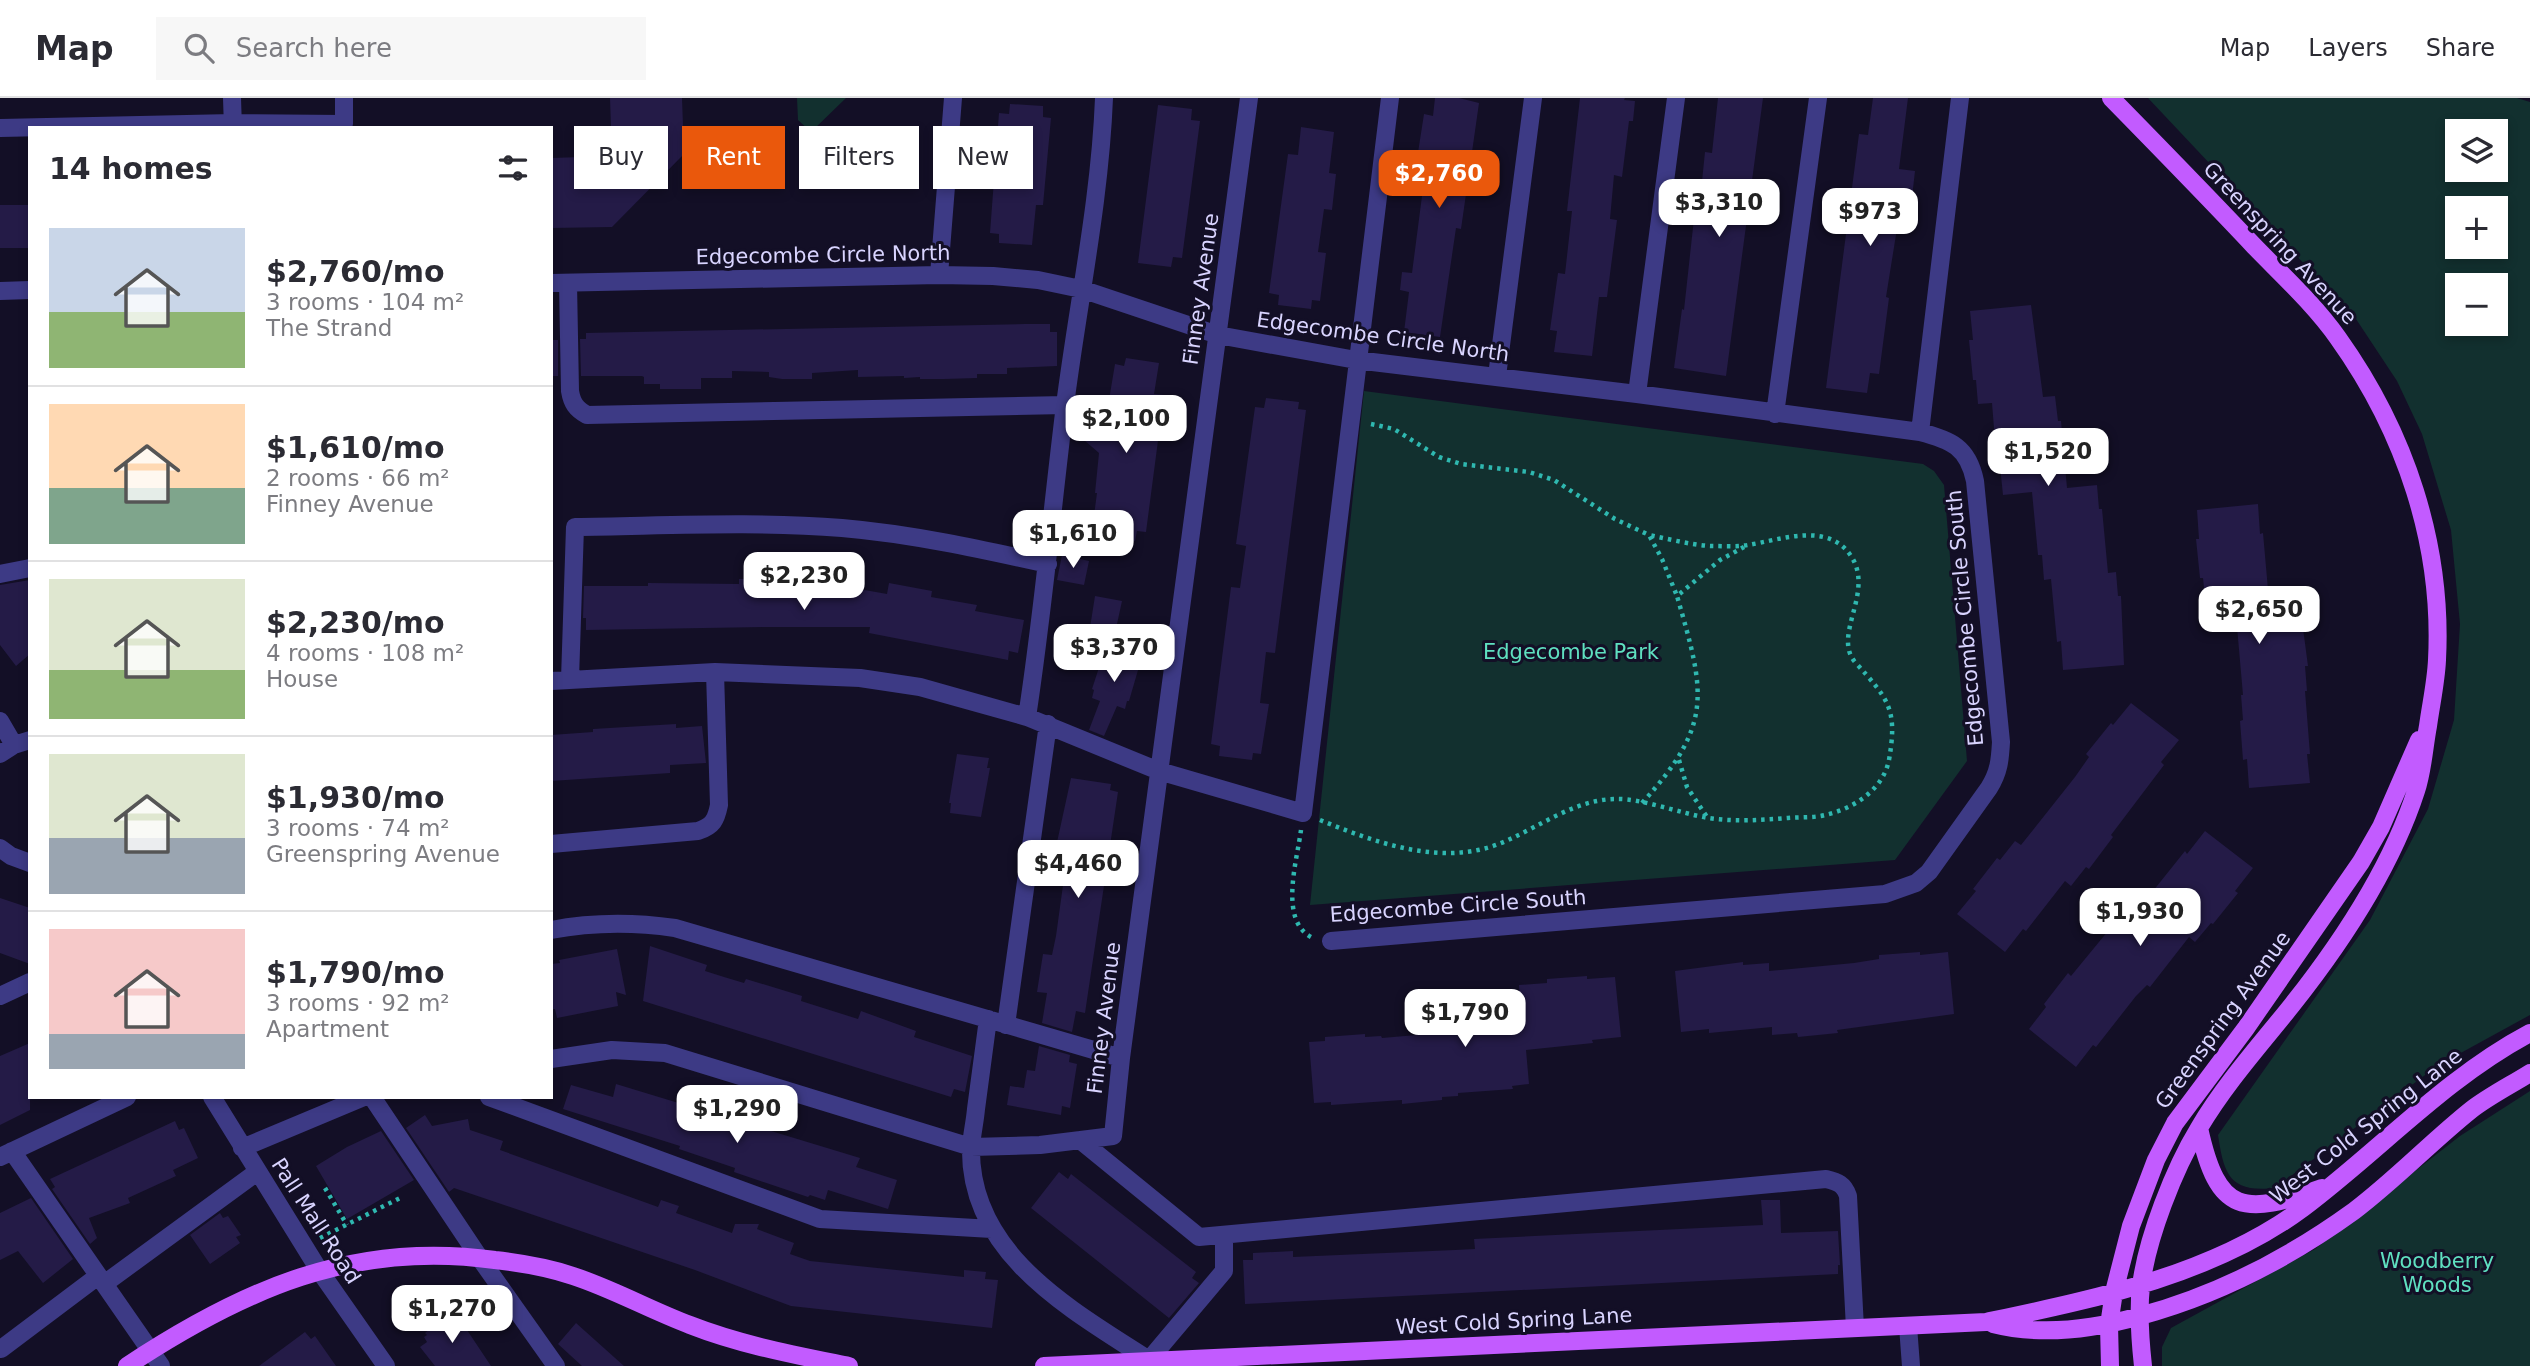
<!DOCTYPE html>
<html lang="en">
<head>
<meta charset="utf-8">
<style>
	body { margin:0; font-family:"DejaVu Sans",sans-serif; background:#f7f7f7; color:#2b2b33; height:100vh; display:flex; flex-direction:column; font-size:26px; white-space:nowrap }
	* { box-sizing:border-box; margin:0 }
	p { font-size:23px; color:#7c7c81 }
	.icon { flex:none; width:38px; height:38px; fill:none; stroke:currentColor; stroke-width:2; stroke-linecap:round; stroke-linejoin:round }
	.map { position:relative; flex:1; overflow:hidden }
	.details { position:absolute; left:28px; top:28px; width:525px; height:973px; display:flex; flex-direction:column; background:#fff; border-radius:0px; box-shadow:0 4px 10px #0003 }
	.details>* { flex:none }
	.banner { position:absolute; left:574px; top:28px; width:665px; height:63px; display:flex; gap:14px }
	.controls { position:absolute; left:2445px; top:21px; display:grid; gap:14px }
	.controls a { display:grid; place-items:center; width:63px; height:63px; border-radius:0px; background:#fff; box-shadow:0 4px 10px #0003; font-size:35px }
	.price { position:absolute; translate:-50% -60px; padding:0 16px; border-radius:14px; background:#fff; color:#222; font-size:23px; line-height:46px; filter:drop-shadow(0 2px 4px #0008) }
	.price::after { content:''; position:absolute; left:50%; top:42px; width:21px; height:16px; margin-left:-10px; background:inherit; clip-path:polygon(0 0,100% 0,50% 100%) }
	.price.current { background:#ea580c; color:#fff }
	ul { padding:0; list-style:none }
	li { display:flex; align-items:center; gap:21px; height:175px; padding:0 21px }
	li+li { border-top:2px solid #e1e1e2 }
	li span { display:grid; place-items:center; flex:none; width:196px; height:140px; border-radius:0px; color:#555 }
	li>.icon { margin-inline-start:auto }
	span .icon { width:84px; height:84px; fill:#fffc; stroke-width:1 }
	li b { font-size:30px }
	h2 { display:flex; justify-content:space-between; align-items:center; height:84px; padding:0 21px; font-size:30px }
	.tag { padding:0 24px; border-radius:0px; background:#fff; box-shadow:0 4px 10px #0003; font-size:24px; line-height:63px }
	.tag.current { background:#ea580c; color:#fff }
	header { display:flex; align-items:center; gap:42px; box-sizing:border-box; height:98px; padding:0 35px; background:#fff; border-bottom:2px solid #e1e1e2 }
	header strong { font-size:33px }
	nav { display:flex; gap:38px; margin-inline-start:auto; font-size:24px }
	.search { width:490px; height:63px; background:#f7f7f7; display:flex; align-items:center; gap:18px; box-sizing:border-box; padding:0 24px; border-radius:0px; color:#7c7c81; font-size:26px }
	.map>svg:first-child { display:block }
</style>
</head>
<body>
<header>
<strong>Map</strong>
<div class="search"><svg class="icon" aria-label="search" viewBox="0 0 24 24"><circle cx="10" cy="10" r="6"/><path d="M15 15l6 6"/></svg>Search here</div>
<nav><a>Map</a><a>Layers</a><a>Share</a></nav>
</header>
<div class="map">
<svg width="2530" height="1268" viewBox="0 0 2530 1268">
	<rect width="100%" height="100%" fill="#130f26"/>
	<path fill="#12302f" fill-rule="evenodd" d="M797,0h49l-35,34 -13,-12z
		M2148,0h369l13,4v913l-93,51 -162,122c-46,5 -51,-14 -57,-53l152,-215 58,-111 26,-89 6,-96 -9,-94 -29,-96 -25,-53 -41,-62zM2457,33h39v39h-39zM2457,110h39v39h-39zM2496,187v39h-39v-39z
		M1364,293l559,73 11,7 10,14 23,276 -72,99 -585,45z
		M2530,993v275h-368v-19l9,-19 144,-79 145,-113z"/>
	<path fill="#241b47" d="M610,0h72l2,56 -72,73 -61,1v-70l61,-2z
		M1435,0h24l20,5 -18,126 -5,-1 -16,109 -36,-5 5,-40 -9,-2 2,-18 10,1 13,-100 -10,-1 9,-58 9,2z
		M1580,0h45l-1,2 11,1 -2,20h-4l-7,56 -8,-2 -4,44 7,1 -10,77h-8l-7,59 -38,-4 3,-21 -7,-1 8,-57 7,1 7,-63h-5z
		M1718,0h45l-37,278 -52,-8 8,-59 2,1 13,-119h4l4,-39 7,1z
		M1873,0h35l-9,71 16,2 -5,44 -9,-2 -2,3 -13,81 3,1 -10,76 -9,-1 -3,20 -41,-5 33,-254 9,1z
		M1010,6l33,2v11l8,1 -8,87h-7l-4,40 -33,-2v-9l-9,-1 9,-120 10,1z
		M1158,7l34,4 -1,11 9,1 -18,137 -9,-1 -2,10 -33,-4z
		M1301,29l33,5 -5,41 7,1 -4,36 -8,-1 -6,43 8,1 -6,48 -8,-1 -1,9 -33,-4 1,-10 -10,-2 19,-139 10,1z
		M0,107h30v43h-30z
		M2031,207l12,92 12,-1 3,25h3l6,67 30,-3 2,24h3l6,64 8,-1 2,24h3l3,69 -61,5 -2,-29 -4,1 -6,-63 -7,1 -2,-25h-4l-6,-63 -29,3 -3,-29h-3l-5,-63 -14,1 -2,-24h-3l-4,-40h4l-3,-29z
		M1025,226h25v8h7v34l-50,2v6h-30v4l-33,1h-24v-2l-16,1v-2l-46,1v-7l-46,3v6h-30l-13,-2v-5l-37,-1v7h-31v11h-41v-5h-16v-7l-2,-1h-61l-1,-37h6v-6z
		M551,242h7v36h-7z
		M1126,260l33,5 -5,31 10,1 -18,137 -9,-1 -2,10 -23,-4 -3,19 -20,-3 8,-60h-2l4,-40 -15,-13 20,-10 11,-66 9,2z
		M1266,300l33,4 -1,7 8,1 -31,243 -9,-1 -6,51 9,1 -8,50 -8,-1 -1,7 -33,-4 1,-10 -9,-2 20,-157 9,1 6,-42 -10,-2 19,-137 9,1z
		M2258,406l2,30 3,-1 6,68 30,-3 9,68h-3l2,25h-2l5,63h-3l3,29 -61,5 -2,-29 -4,1 -3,-39 3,-1 -2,-25h2l-8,-91 -29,3 -3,-29h-3l-4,-39h3l-2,-29z
		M1062,457l27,6 -5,24 -27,-5z
		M739,481h58l1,7h44l45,8 2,-11 43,8 -1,6 46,8 -2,6 49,9 -6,33 -9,-2 -1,9 -139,-27 1,-6h-107l-177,3v-12h-3l1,-32h64v-3l91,1z
		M30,482v74l-14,12 -16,-21v-60z
		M1095,498l27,5 -5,23v16l-28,-6z
		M1107,545l36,10 -14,48h-2l-2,8 -8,-3 -13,30 -15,-6 11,-29 -8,-3 2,-8 -2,-1z
		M2131,605l48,37 -18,22 3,3 -53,70 2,2 -24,32 -3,-2 -15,19 -6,-5 -39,50 -3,-2 -18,23 -48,-38 19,-23 -3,-2 24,-31 3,2 15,-19 6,4 54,-68 14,-20 -3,-3 25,-31 2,2z
		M676,626v4l26,-2 4,37 -36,2v8l-119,8v-46l42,-3v-3z
		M957,656l32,4 -2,10h3l-9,49 -31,-4 1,-10h-2z
		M1071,680l40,6 -1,6 8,2 -33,221 -9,-2 -4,21 -30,-9 5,-30 -10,-1 6,-38 9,1 4,-19 12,-87 -12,-2z
		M2205,733l48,37 -18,23 3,2 -25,31 -2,-1 -16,19 -6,-5 -39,50 -3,-2 -11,11 -40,51 -3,-2 -17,22 -47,-38 17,-22 -2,-3 24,-31 3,3 51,-62 2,2 16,-20 5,5 40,-50 2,3z
		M0,800l30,10v56l-30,-11z
		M650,848l57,19 -2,6 19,6 20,6 2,-4 56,17 -1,5 57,18 3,-8 55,20 -2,6 58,19 -7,36 -11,-3 -3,8 -308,-96z
		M617,851l9,46 -10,-3 2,14 -61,12 -2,-9h-4v-45l9,-1 -1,-3z
		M1920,854v3l28,-3 6,62 -117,16 1,3 -40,4 -1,-4 -25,2v-8l-63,6v-4l-28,3 -6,-61 68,-9v3l26,-2v8l85,-8 25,-4v-4z
		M1587,878v3l28,-2 6,60 -29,3 1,3 -67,7 3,34 -17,2 1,3 -55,4v3l-16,1v3l-40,4v-4l-71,5v-3l-17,1 -5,-61 16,-1v-4l40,-3v3l16,-1 1,2 69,-6v-2l16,-2v-3l54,-4 -2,-36 28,-2v-4z
		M30,945v67l-30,15v-69z
		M1039,948l31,9 -1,7 8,2 -7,44 -8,-2 -1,9 -54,-10 3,-19 14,2 3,-18 8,1z
		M616,986l244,74 -4,9 41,13 -9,29 -60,-19 -3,10 -15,-5 -2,2 -74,-25 1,-4 -56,-19 1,-3 -117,-37 8,-24 42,12z
		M425,1017l7,11 36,-7 2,11 33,11 -3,9 158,57 3,-7 18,6 -3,7 56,20 3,-9h24l-2,5 37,14 -4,11 20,7 154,16v-7l22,2 -1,7 13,1 -6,48 -201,-22 -96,-36 -241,-82 -5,4 -43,-64z
		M175,1023l4,9 5,-2 14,30 -25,12 3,6 -48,22 2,5 -41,15 8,20 -7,6 -38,-55 3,-2 -5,-8z
		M381,1033l33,49 -67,39 -31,-53 31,-19z
		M1059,1074l9,7 3,-5 125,98 -4,6 7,5 -30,35 -138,-110z
		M31,1100l42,61 -30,24 -25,-32 -18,9v-47z
		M1761,1102h19l1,33 57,-2 2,34h-2v9l-593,30 -2,-44h10v-7l40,-2v6l162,-7 20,-1 -1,-10 289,-14z
		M220,1115l3,5 5,-2 13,19 -5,2 4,6 -30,21 -20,-29z
		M452,1213l6,8 1,-1 32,48h-56l-15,-19 7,-5 -3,-5 3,-2 -2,-2z
		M576,1225l48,43h-42l-24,-22z
		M305,1234l6,7 4,-3 21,30h-77z"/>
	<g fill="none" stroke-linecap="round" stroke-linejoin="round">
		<path stroke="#2fb8b0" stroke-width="4.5" stroke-dasharray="3.5 5" stroke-linecap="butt" d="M1371,326l23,5 45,28 22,7 68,8 25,8 61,39 34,16 13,24 15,37
			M1679,662l8,27 20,30
			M1642,705c72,-79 63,-110 35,-207l43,-36 24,-13
			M1320,722c59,24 127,49 188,20 34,-15 69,-41 108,-41 25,-1 66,15 93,19 26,4 52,2 79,0 12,-1 25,0 37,-3 28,-6 58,-25 64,-55 9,-52 -1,-61 -34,-98 -23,-27 20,-70 -4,-106 -23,-35 -71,-16 -103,-11 -11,2 -25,1 -37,1 -20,-1 -42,-7 -62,-11
			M1301,732c-4,31 -23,92 12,108
			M325,1090l22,37
			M320,1140l80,-40"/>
		<path stroke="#3d3a85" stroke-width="18" d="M232,0l1,30
			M0,30l233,-5 111,1v-26
			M939,177l14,-177
			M551,185l388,-8 54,1 45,4 43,9 137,46 138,25 281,34 283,38c31,8 48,15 55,49l26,261c-1,18 -2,30 -12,46l-60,84 -13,11 -31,11 -554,47
			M568,185l2,108c2,12 6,18 17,24l478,-10
			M0,193l30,-1
			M1497,278l36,-278
			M1637,296l39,-296
			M1775,316l43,-316
			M1920,334l40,-334
			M0,476l30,-6
			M570,581l5,-152c89,-1 179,-6 267,1 70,6 138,21 206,36
			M551,583l164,-9 145,6 60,9 107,30 132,54 144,42 87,-715
			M1027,619c16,-104 25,-208 38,-312 13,-102 35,-204 39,-307
			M0,623l14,24
			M0,656l14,-9 16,-5
			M551,746l147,-13c15,-5 18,-11 21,-26l-4,-133
			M0,750l11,8 19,7
			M551,832c42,-8 82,-8 124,-2l446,130
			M0,898l30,-14
			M988,921c-4,30 -8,60 -12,90 -1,12 -4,25 -5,37 -3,108 101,164 178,214l75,-89v-35
			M1006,927l42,-301
			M551,961l61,-9 53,3 306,94 69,-2 73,-9 8,-78 128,-960
			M212,999l107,173 67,96
			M372,999l107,160 77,109
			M489,999l331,122 172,10
			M1080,1042l119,97 627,-58c12,3 18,5 22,17l7,132
			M242,1050l122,-51
			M12,1053l149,215
			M0,1059l127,-60
			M104,1186l153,-112
			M1908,1228l3,40
			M1,1251l97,-73"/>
		<path stroke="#c25bff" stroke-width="18" d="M2111,0c48,49 96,98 143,148 28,29 60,58 84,92 67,94 105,206 99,322 -1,22 -6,44 -9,66 -4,21 -5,44 -12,65 -25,77 -74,151 -124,214 -32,40 -67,79 -93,123 -25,41 -52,110 -58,158 -3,26 -1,53 2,80
			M2199,1030c19,87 44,88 123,60
			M1993,1226c47,12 101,5 147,-8 78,-21 149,-58 214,-105 41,-31 77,-69 117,-101 18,-14 40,-25 59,-37
			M127,1268c115,-76 226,-126 368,-106 26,3 52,7 78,16 40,13 77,34 117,49 51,20 105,30 159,41
			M1044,1268l942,-44c108,-23 227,-47 317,-114 76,-57 142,-130 227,-175
			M2110,1268l-1,-41 5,-33 17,-66 25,-66 19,-37 71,-95 115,-166 20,-35 38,-87"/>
	</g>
	<g text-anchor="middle" stroke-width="6" stroke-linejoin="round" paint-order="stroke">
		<g font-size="21" fill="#d9d4ff" stroke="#130f26">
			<text transform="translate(2280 145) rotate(47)" y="7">Greenspring Avenue</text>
			<text transform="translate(823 157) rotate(-1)" y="7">Edgecombe Circle North</text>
			<text transform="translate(1201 191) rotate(-82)" y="7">Finney Avenue</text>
			<text transform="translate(1383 239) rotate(8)" y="7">Edgecombe Circle North</text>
			<text transform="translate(1965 520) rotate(-95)" y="7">Edgecombe Circle South</text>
			<text transform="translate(1458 808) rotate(-4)" y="7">Edgecombe Circle South</text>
			<text transform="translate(1104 920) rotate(-83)" y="7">Finney Avenue</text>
			<text transform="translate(2223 922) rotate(-54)" y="7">Greenspring Avenue</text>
			<text transform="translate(2366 1028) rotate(-38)" y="7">West Cold Spring Lane</text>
			<text transform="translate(316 1123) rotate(57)" y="7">Pall Mall Road</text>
			<text transform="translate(1514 1223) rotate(-3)" y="7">West Cold Spring Lane</text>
		</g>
		<g font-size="21" fill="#5fe0c0" stroke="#130f26">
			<text x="1571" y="561">Edgecombe Park</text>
			<text x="2437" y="1170">Woodberry<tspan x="2437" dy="24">Woods</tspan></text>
		</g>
	</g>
</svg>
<div class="controls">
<a><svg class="icon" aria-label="layers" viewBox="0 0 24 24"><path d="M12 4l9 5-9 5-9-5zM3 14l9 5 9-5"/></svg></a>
<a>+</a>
<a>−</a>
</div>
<b class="price current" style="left:1439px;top:112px">$2,760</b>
<b class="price" style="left:1719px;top:141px">$3,310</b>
<b class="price" style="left:1870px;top:150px">$973</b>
<b class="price" style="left:1126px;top:357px">$2,100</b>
<b class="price" style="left:2048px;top:390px">$1,520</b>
<b class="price" style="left:1073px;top:472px">$1,610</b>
<b class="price" style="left:804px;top:514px">$2,230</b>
<b class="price" style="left:2259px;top:548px">$2,650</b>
<b class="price" style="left:1114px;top:586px">$3,370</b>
<b class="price" style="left:1078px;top:802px">$4,460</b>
<b class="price" style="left:2140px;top:850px">$1,930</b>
<b class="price" style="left:1465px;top:951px">$1,790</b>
<b class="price" style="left:737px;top:1047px">$1,290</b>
<b class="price" style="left:452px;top:1247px">$1,270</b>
<div class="banner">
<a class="tag">Buy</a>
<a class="tag current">Rent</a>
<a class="tag">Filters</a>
<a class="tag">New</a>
</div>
<section class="details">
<h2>14 homes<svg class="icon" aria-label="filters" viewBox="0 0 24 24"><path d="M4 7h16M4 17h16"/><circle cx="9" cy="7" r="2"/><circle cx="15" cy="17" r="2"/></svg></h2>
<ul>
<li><span style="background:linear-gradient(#c9d6e8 60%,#8fb573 0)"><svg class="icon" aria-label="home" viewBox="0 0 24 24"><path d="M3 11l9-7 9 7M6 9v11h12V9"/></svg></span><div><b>$2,760/mo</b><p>3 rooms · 104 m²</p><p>The Strand</p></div></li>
<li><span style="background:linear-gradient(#ffd9b3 60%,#7fa58c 0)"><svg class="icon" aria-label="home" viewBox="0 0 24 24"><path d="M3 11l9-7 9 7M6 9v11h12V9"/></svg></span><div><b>$1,610/mo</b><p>2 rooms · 66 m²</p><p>Finney Avenue</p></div></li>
<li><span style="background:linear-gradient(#dfe7d0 65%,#8fb573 0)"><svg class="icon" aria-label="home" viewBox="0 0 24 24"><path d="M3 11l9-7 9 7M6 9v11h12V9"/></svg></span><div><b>$2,230/mo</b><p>4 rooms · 108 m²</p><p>House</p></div></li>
<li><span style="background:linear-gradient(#dfe7d0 60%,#9aa5b1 0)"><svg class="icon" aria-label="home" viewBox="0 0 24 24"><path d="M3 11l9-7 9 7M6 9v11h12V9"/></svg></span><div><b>$1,930/mo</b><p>3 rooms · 74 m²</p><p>Greenspring Avenue</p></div></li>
<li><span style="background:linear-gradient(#f6c9c9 75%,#9aa5b1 0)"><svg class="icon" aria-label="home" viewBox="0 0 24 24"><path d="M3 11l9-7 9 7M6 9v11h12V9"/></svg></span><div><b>$1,790/mo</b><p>3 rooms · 92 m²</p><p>Apartment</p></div></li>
</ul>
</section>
</div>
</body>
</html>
